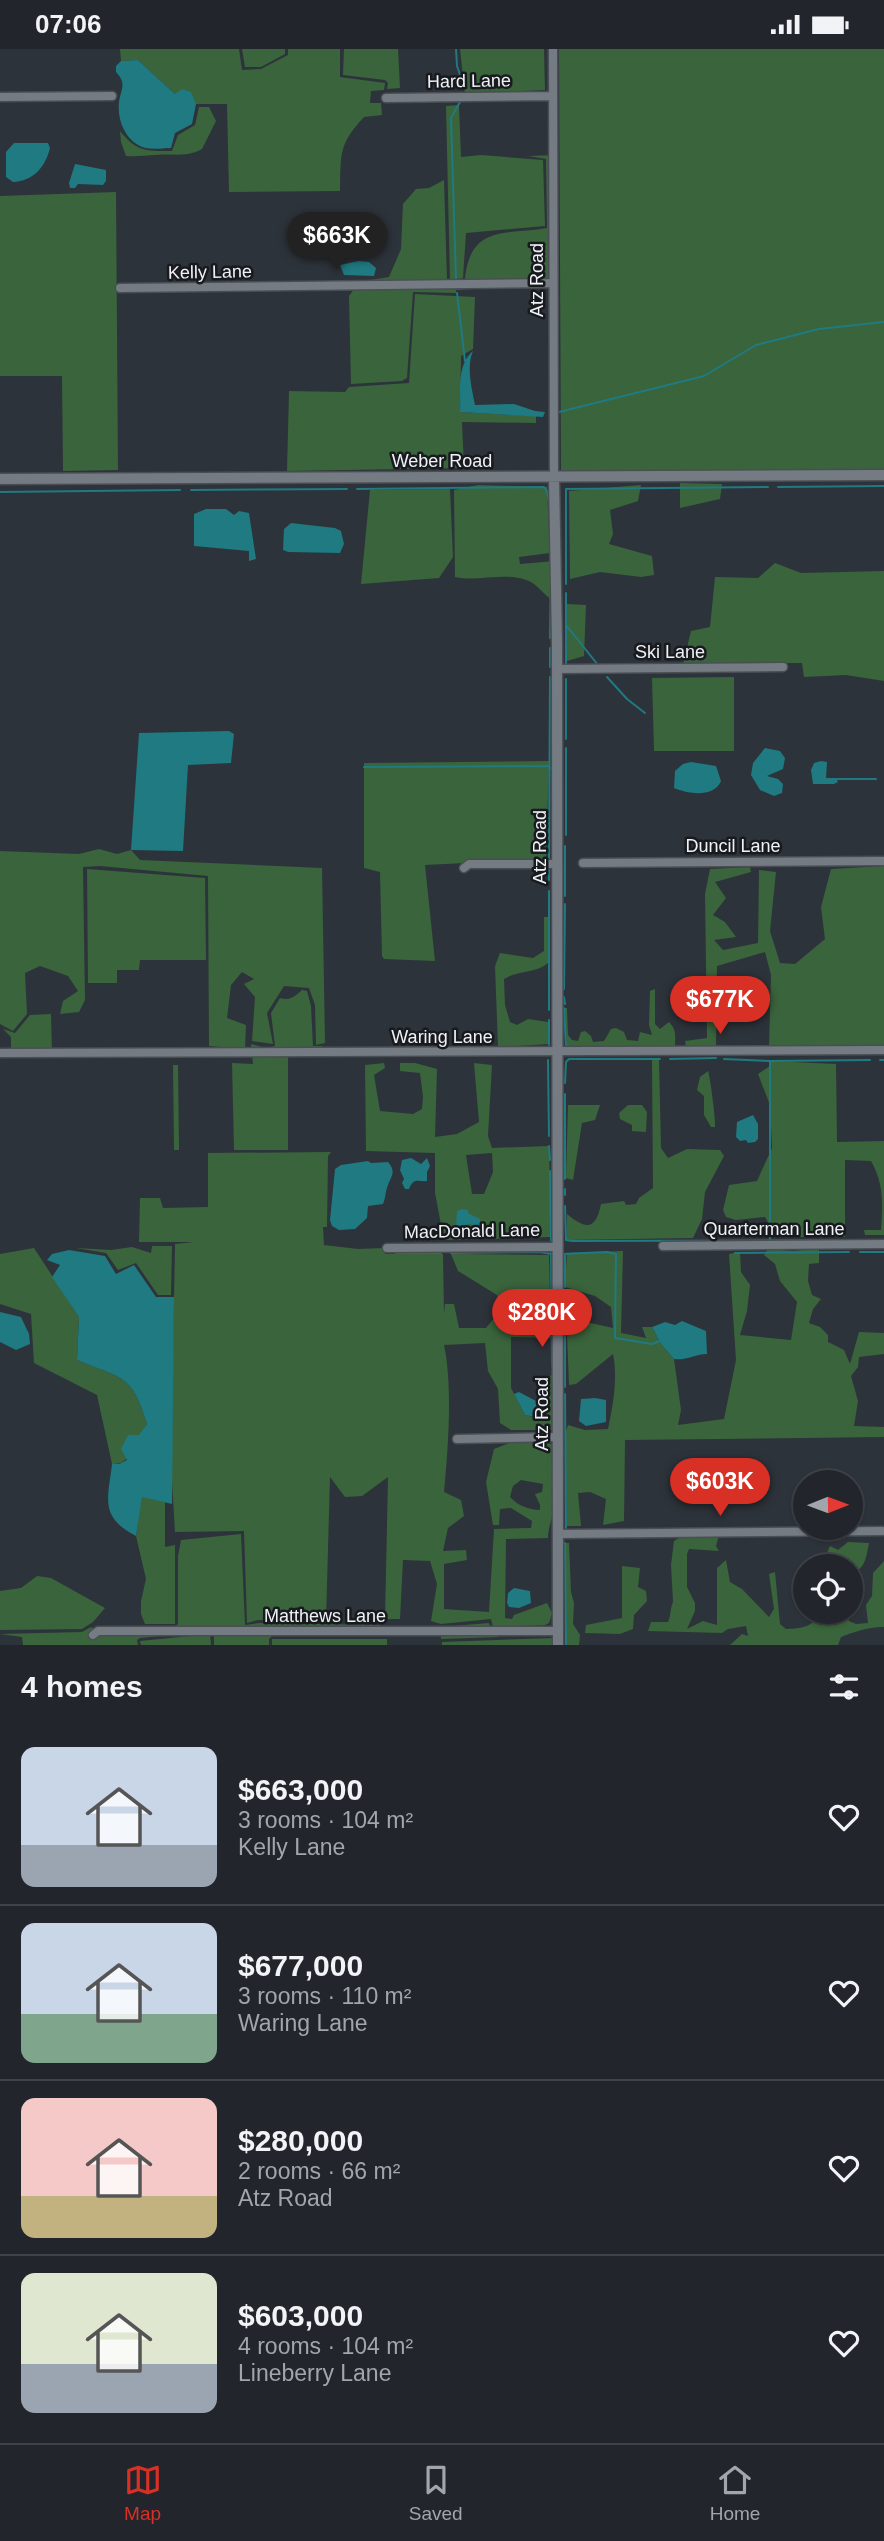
<!DOCTYPE html>
<html lang="en">
<head>
<meta charset="utf-8">
<style>
	body { margin:0; font-family:Arial,sans-serif; background:#2a2e34; color:#f1f3f6; height:100vh; display:flex; flex-direction:column; font-size:26px; white-space:nowrap }
	* { box-sizing:border-box; margin:0 }
	p { font-size:23px; color:#a2a5a9 }
	.icon { flex:none; width:38px; height:38px; fill:none; stroke:currentColor; stroke-width:2; stroke-linecap:round; stroke-linejoin:round }
	.map { position:relative; height:1596px; overflow:hidden }
	.side { display:flex; flex-direction:column; background:#22262c; flex:1 }
	.side>* { flex:none }
	.needle { width:46px; rotate:89deg }
	.controls { position:absolute; left:793px; top:1421px; display:grid; gap:14px }
	.controls a { display:grid; place-items:center; width:70px; height:70px; border-radius:50%; background:#22262c; box-shadow:0 2px 5px #0004,0 0 0 2px #3f4348; font-size:35px }
	.price { position:absolute; translate:-50% -60px; padding:0 16px; border-radius:24px; background:#d93025; color:#fff; font-size:23px; line-height:46px; filter:drop-shadow(0 2px 4px #0008) }
	.price::after { content:''; position:absolute; left:50%; top:42px; width:21px; height:16px; margin-left:-10px; background:inherit; clip-path:polygon(0 0,100% 0,50% 100%) }
	.price.on { background:#222; color:#fff }
	ul { padding:0; list-style:none }
	li { display:flex; align-items:center; gap:21px; height:175px; padding:0 21px }
	li+li { border-top:2px solid #3f4348 }
	li span { display:grid; place-items:center; flex:none; width:196px; height:140px; border-radius:14px; color:#555 }
	li>.icon { margin-inline-start:auto }
	span .icon { width:84px; height:84px; fill:#fffc; stroke-width:1 }
	li b { font-size:30px }
	h2 { display:flex; justify-content:space-between; align-items:center; height:84px; padding:0 21px; font-size:30px }
	.status { display:flex; justify-content:space-between; align-items:center; height:49px; padding:0 35px; background:#22262c; direction:ltr }
	.status svg { height:19px; fill:currentColor }
	.tab-bar { display:flex; justify-content:space-around; align-items:center; height:98px; border-top:2px solid #3f4348; background:#22262c; font-size:19px; color:#a2a5a9 }
	.tab-bar a { display:grid; justify-items:center; gap:4px }
	.tab-bar .on { color:#d93025 }
	.map>svg:first-child { display:block }
</style>
</head>
<body>
<div class="status"><b>07:06</b><svg viewBox="0 0 49 12"><path d="M0 12V9h3v3zM5 12V6h3v6zM10 12V3h3v9zM15 12V0h3v12zM26 1h20v11H26zM47 4h2v5h-2z"/></svg></div>
<div class="map">
<svg width="884" height="1596" viewBox="0 0 884 1596">
	<rect width="100%" height="100%" fill="#2d333a"/>
	<path fill="#3a643c" fill-rule="evenodd" d="M120,0h119l3,21 19,-1 27,-14v-6h52v28l45,6 -1,7 -13,1 -1,12h11l1,12 -18,2c-26,28 -23,37 -24,74l-111,1 -2,-88h-31l-21,-10 -37,-34 -17,1z
		M242,0h43v5l-24,13h-16z
		M344,0h54l2,39 -13,1 1,-6 -3,-3 -42,-5z
		M460,0h84l1,41 -80,4z
		M559,0h325v422l-323,1z
		M459,56l2,52 20,-2 62,5 2,66 -79,7 -3,45 -13,2 -4,-174z
		M199,58h10l7,14 -14,28c-17,9 -29,4 -46,6 -11,0 -19,2 -30,1l-5,-14 -1,-11c17,21 26,20 52,20l6,-16 17,-10z
		M556,106l1,129 -101,6v3l-43,-1 -6,86 -5,3 -51,3 -2,-88 10,-14 30,-5 12,-28 2,-45 13,-15 13,-1 15,-8 3,100 1,2 17,-3c5,-55 42,-44 82,-51l-1,-69 -18,-3z
		M116,143l2,278 -55,1 -1,-95h-62v-180z
		M415,245l60,3 -2,52 -12,7 -1,56 76,4v7l-74,-1 2,46 -177,3 2,-80 56,1 4,-5 60,-4z
		M680,434l42,1 -2,15 -40,9z
		M478,436l69,2 3,66 -31,4 1,7 35,-3 1,41c-13,-6 -17,-18 -30,-22 -22,-8 -48,2 -71,-3l-1,-87z
		M641,436l-3,16 -28,9 3,24 -4,10 43,12 2,19 -13,2 -41,-5 -30,7 -1,-88z
		M450,440l3,68 -14,21 -78,6 9,-94z
		M775,514l26,10 83,-2v110l-38,-6 -42,2 -2,-14 -119,1 8,-33 19,-4 5,-50 43,1z
		M567,555l19,1 -2,51 -17,5z
		M734,628v74h-80l-2,-73z
		M549,712l-3,98 -121,6 10,96 -51,-2 -2,-3 -2,-84 -16,-4v-105z
		M99,800l18,5 14,-4 9,10 182,8 3,175 -9,2 -1,-40 -6,-17 -25,-2 -17,27 6,31 -21,-3 3,-44 -11,-13 10,-5 -12,-7 -11,13 -4,33 19,7 -1,24 -36,-3 -1,-170 -108,-10 -17,1 2,133 -6,12 -19,2 3,-13 15,-10 -10,-15 -28,-10 -15,7 2,41 -14,17 -13,-7v-173l79,3z
		M884,817v179l-115,2 2,-72 -6,-23 -48,14 -1,80 -30,1 -1,-6 22,-3 -2,-144 5,-25 40,-2 1,5 -36,10 11,16 -13,17 12,7 11,15 -22,3 9,10 35,-7 1,-73 17,2 -6,59 10,32 15,1 30,-25 -4,-32 10,-38z
		M87,820l118,9 1,82h-66l-1,10h-22v13h-29z
		M544,868h4v46c-13,11 -30,7 -44,16l1,26 5,17 7,3 11,-6 20,3 1,22 -51,3 -3,-81 5,-13 33,5 11,-7z
		M655,940v35l5,5 9,-7c8,8 6,15 6,25l-108,-1 -3,-38h3l1,27 4,5 6,1 3,-9 4,-1 6,5 2,6 11,-1 7,-12 5,-1 8,4 3,8 11,1 2,-9 12,3 -3,-10 1,-34z
		M302,941l5,1 4,15 2,40h9v4l-34,1v99h-54l-2,-87 21,1 -2,-20 15,4 9,-2 -4,-33 9,-15c10,3 14,-1 22,-8z
		M51,965l1,38 -41,-3v-12l-8,-8 12,4 15,-18z
		M652,1011h7l2,88 7,10 19,-9 33,1 4,6 -19,36 -3,27 -9,19 -126,2v-26c19,16 29,16 34,-10l23,-3 2,4 10,-1 3,-6 14,-10z
		M770,1012l66,3 1,78 47,-1v94h-19l-1,-5h17c2,-26 3,-46 -10,-69l-26,-1v77h-76l1,-11 -5,-9 -29,3 -10,-3 -3,-7 6,-25 28,-4 15,-33 -2,-43 -12,-31 12,-8z
		M384,1014l1,5 -11,7 6,36 33,3 9,-5 1,-12 -3,-24 -20,-2v-8h15l22,6 -2,68 22,-3 22,-12 -5,-59 18,2 -4,71 4,12 57,-2 2,91 -107,3 -9,-47v-40l-69,-2 -1,-86zM492,1104l1,19 -9,22h-12l-6,-39z
		M173,1016h5l1,85h-5z
		M708,1022c2,4 8,51 7,56h-4l-7,-12v-19l-7,-6 3,-13z
		M568,1056h32l-5,15 -13,3 -9,57 -7,-2z
		M628,1056h14l5,7 -1,20 -14,-1v-6l-12,-6 -1,-6z
		M331,1103l-3,4 -1,71h-4l1,18 34,4 26,-1 1,6h58l1,60 1,-10h9l5,24h27l13,-16 -2,-17 -39,-24 -7,-17 98,1 2,83 -40,-1v51l14,27 21,5 -4,-41 10,-4 1,55h-42l-11,-7 -2,-34 -10,-18 -3,-28 -41,2c9,42 4,104 0,147l17,8 3,16 -16,12 -5,23 23,-1 1,10 -23,4v45l45,3 5,-83 37,-1 1,-7 -21,-13 -11,1 -1,16h-6l-7,-43 8,-33 18,-7 36,1 5,2c1,21 3,44 0,65 -1,10 -5,18 -5,28l-42,1 -1,79 7,1 2,-4 33,-12 5,10 -3,10 -4,2 -52,2 -2,-8 -50,5 -10,-3 6,-37 -7,-23 -27,-1 -3,59h-15l3,-142 -26,19 -17,1 -15,-20 -4,144 -68,-1 -11,3 -3,-92 -69,1 -4,-67 4,-221 19,-2h-55l1,-44h20l3,10 45,-1v-54zM521,1431l22,4 -1,8 -7,2 5,11v5c-11,0 -23,-5 -30,-13l3,-11z
		M152,1197h20l-1,49h-13l-22,-32 -18,7 -12,-17 -30,-5 35,2 21,-3 19,6z
		M34,1199l45,69 -2,43c46,19 55,14 70,64 -10,14 -15,42 -35,40l-15,-69 -63,-32 -3,-49 -31,-10v-50z
		M819,1199v15l-10,1 -1,17 4,14 9,4 -8,10 -4,14 11,4 8,8v7l16,8 6,14 9,-32 25,1v21l-25,3 -1,10 -7,9 7,25 -4,25 30,1v10l-259,3 -1,81 -21,4 3,-26 -16,-7 -12,1 3,33h-14l-2,-92 3,-9 17,5 23,-1c5,-24 10,-51 5,-75l-37,30 -7,1 -2,-51 19,-12 27,6 -2,-21 -16,-11 -30,-9 2,-34 56,-2 -2,82 25,5 -4,-11h10l9,17 13,15 7,51 -3,15 46,-6 12,-59 -7,-106 11,-2 1,20 9,13 -3,26 -7,24 51,5 6,-38 -17,-21 -5,-17 -11,-9 4,-6 26,2z
		M141,1447l24,6v45l10,-2v79h-30l-4,-10v-13l5,-22 -10,-43z
		M241,1485l4,91 14,-2 122,2v11h-109l-3,3v6h-55v-12l-4,-2 -70,7 -3,2 1,5h-115l-1,-8 -22,-3 82,-2 9,-5 16,9 65,-3 -1,-7h5l2,-2v-68l3,-16z
		M719,1486l-3,11 3,5 -30,-2 -2,5v33l8,16v8l-8,18 16,-8 14,4v-57l9,-8 4,22 12,7 27,28 5,-8 -5,-35 6,-2 5,52 6,5c16,-1 27,-1 33,-17h29l1,9 7,3 12,-1 -2,-18 6,-9 1,-23 11,-12v66c-12,-1 -31,5 -43,10l-3,8h-108l12,-11 6,2 -2,-10 -18,3 -6,4 -74,-2 3,-9h17c3,-7 2,-13 5,-20l-2,-37 3,-24 5,-3z
		M848,1493l21,1c-3,16 -4,25 -18,32l-1,-9h-14l-11,-8 5,-12 8,4z
		M565,1494h4l2,49 3,11 -1,21 7,11 -1,10h-13z
		M622,1517l18,2 -2,19 8,4 1,10 -13,14 -1,14 -13,5 -35,-1 1,-8 36,-7z
		M37,1527l14,2 54,30 -12,14 -11,7 -82,1v-39l21,-3z
		M489,1574l1,4 8,3v7l-57,2 -1,-12z
		M210,1585l1,11h-70l-1,-4z
		M553,1589l1,7h-112v-3z
		M272,1590h115v6h-115z"/>
	<path fill="#1f7a81" d="M138,11l37,34 7,-5 9,3 5,12 -4,20 -17,9 -4,15c-10,0 -24,3 -33,-3 -14,-8 -21,-27 -19,-43 2,-14 8,-18 -3,-30v-6l5,-5z
		M14,94h34l2,5c-5,20 -17,33 -37,34l-7,-5v-25z
		M75,115l31,6v11l-3,4 -25,-1 -3,4h-5l-1,-5z
		M359,212l10,1 7,6 -2,8 -30,-1 -4,-10z
		M473,302c-7,16 -1,38 2,54l39,-1 21,7 10,1 -2,5 -83,-5c1,-19 -4,-47 13,-61z
		M206,460h20l8,6 5,-4 10,2 7,46 -7,2v-10l-55,-5v-32z
		M291,474l44,5 6,3 3,13 -4,9 -52,-1 -5,-2 1,-21z
		M229,682l5,3 -3,29 -43,2 -5,86 -52,-1 8,-117z
		M765,699l15,3 5,7 -2,11 -16,7 11,3 5,5 -1,9 -8,3 -14,-6 -9,-15 2,-12z
		M821,712l6,1 -1,16h10l2,4 -4,2h-21l-2,-14 3,-7z
		M691,713l25,4 5,15c-7,17 -33,13 -47,7l1,-17 8,-7z
		M753,1066l5,9v15l-3,3 -7,1 -2,-3 -6,1 -4,-4 1,-15z
		M411,1109l10,6 6,-6 3,8 -3,6v9c-9,1 -13,-4 -18,8h-4l-3,-6 2,-4 -4,-9 2,-10z
		M368,1112l3,2 17,-1c8,9 4,13 0,23 -3,7 -2,12 -5,19l-15,2 -1,12 -12,11 -16,1 -7,-4 -2,-6 5,-51 6,-4z
		M462,1160l6,1v3l12,6v9l-10,-4 -14,3 1,-16z
		M69,1201l36,6 11,18 18,-9 22,32h18l-2,207 -30,-7 -6,39c-37,-19 -28,-37 -24,-72h7l8,-4 -6,-11 7,-14h11l8,-11c-15,-50 -24,-45 -70,-64l2,-43 -27,-40 8,-12 -13,-5 5,-6z
		M0,1263l21,5 8,17 1,10 -14,6 -16,-8z
		M682,1272l24,10 1,23c-11,0 -22,7 -33,5l-13,-15 -9,-17 13,-5 10,3z
		M519,1343l19,10 -3,15 -10,-2 -11,-21z
		M595,1349l11,2v22l-20,4 -7,-5 2,-22z
		M514,1539l16,3 1,12 -12,5 -10,-1 -2,-4 1,-10z"/>
	<g fill="none" stroke-linecap="round" stroke-linejoin="round">
		<path stroke="#1f7a81" stroke-width="2" d="M456,0l1,17 7,20
			M456,230l-5,-161 9,-16
			M457,244l8,68
			M559,363l145,-36 52,-31 63,-16 65,-7
			M778,438l106,-1
			M357,440l187,-2 3,4 3,17
			M191,441l156,-1
			M0,443l180,-2
			M566,535v-95l202,-2
			M566,576l32,40
			M550,589l1,-75
			M566,617v-73
			M550,618v-19
			M607,628l20,22 18,14
			M566,690v-60
			M364,718l185,-1 2,3
			M836,730h40
			M566,786v-87
			M549,811l1,-183
			M549,831v-10
			M565,847v-50
			M564,940l1,-85
			M564,948l1,7
			M549,961v-119
			M565,962l-1,-3 2,38
			M549,971v25
			M670,1010l46,-1
			M724,1010l46,2 100,-1
			M548,1011l1,76
			M880,1011h4
			M770,1012v178
			M565,1034l1,-21 3,-3h91
			M549,1097l1,14
			M550,1122l1,70
			M565,1130v-85
			M565,1140v6
			M565,1157l1,34 6,1 312,-1
			M551,1202l1,115
			M860,1203h24
			M396,1204h45
			M451,1204l89,-1 11,2
			M735,1204l114,-1
			M563,1205l44,-2 9,2 -1,84 37,6 8,-3
			M565,1206v32
			M565,1250v88
			M553,1326v34
			M565,1345l1,134
			M565,1494l1,102"/>
		<g stroke="#4a4e54" stroke-width="11">
			<path id="minor" d="M553,0l1,428
				M0,48l112,-1
				M386,49l167,-2
				M120,239l433,-5
				M557,620l226,-2
				M583,814l301,-2
				M464,819l5,-4h86
				M0,1004l884,-3
				M663,1197l221,-2
				M387,1199l170,-1
				M457,1390l100,-2
				M558,1485l324,-3
				M93,1586l5,-4h460"/>
		</g>
		<g stroke="#4a4e54" stroke-width="13">
			<path id="tertiary" d="M554,428l3,167 1,1001
				M0,430l884,-4"/>
		</g>
		<use href="#minor" stroke="#757b83" stroke-width="8"/>
		<use href="#tertiary" stroke="#757b83" stroke-width="10"/>
	</g>
	<g text-anchor="middle" stroke-width="5" stroke-linejoin="round" paint-order="stroke">
		<g font-size="18" fill="#eef1f6" stroke="#181a1e">
			<text transform="translate(469 32) rotate(-1)" y="6">Hard Lane</text>
			<text transform="translate(210 223) rotate(-1)" y="6">Kelly Lane</text>
			<text transform="translate(537 231) rotate(-90)" y="6">Atz Road</text>
			<text x="442" y="418">Weber Road</text>
			<text x="670" y="609">Ski Lane</text>
			<text x="733" y="803">Duncil Lane</text>
			<text transform="translate(540 798) rotate(-90)" y="6">Atz Road</text>
			<text x="442" y="994">Waring Lane</text>
			<text x="774" y="1186">Quarterman Lane</text>
			<text transform="translate(472 1182) rotate(-1)" y="6">MacDonald Lane</text>
			<text transform="translate(542 1365) rotate(-90)" y="6">Atz Road</text>
			<text x="325" y="1573">Matthews Lane</text>
		</g>
	</g>
</svg>
<div class="controls">
<a><svg class="needle" viewBox="-14 -14 28 28"><path d="M0-13l5 13h-10z" fill="#e53935"/><path d="M0 13l5-13h-10z" fill="#a2a5a9"/></svg></a>
<a><svg class="icon" aria-label="locate" viewBox="0 0 24 24"><circle cx="12" cy="12" r="6"/><path d="M12 2v4M12 18v4M2 12h4M18 12h4"/></svg></a>
</div>
<b class="price on" style="left:337px;top:223px">$663K</b>
<b class="price" style="left:720px;top:987px">$677K</b>
<b class="price" style="left:542px;top:1300px">$280K</b>
<b class="price" style="left:720px;top:1469px">$603K</b>
</div>
<section class="side">
<h2>4 homes<svg class="icon" aria-label="filters" viewBox="0 0 24 24"><path d="M4 7h16M4 17h16"/><circle cx="9" cy="7" r="2"/><circle cx="15" cy="17" r="2"/></svg></h2>
<ul>
<li><span style="background:linear-gradient(#c9d6e8 70%,#9aa5b1 0)"><svg class="icon" aria-label="home" viewBox="0 0 24 24"><path d="M3 11l9-7 9 7M6 9v11h12V9"/></svg></span><div><b>$663,000</b><p>3 rooms · 104 m²</p><p>Kelly Lane</p></div><svg class="icon" aria-label="heart" viewBox="0 0 24 24"><path d="M12 20l-8-8c-3-5 5-10 8-4 3-6 11-1 8 4z"/></svg></li>
<li><span style="background:linear-gradient(#c9d6e8 65%,#7fa58c 0)"><svg class="icon" aria-label="home" viewBox="0 0 24 24"><path d="M3 11l9-7 9 7M6 9v11h12V9"/></svg></span><div><b>$677,000</b><p>3 rooms · 110 m²</p><p>Waring Lane</p></div><svg class="icon" aria-label="heart" viewBox="0 0 24 24"><path d="M12 20l-8-8c-3-5 5-10 8-4 3-6 11-1 8 4z"/></svg></li>
<li><span style="background:linear-gradient(#f6c9c9 70%,#c2b280 0)"><svg class="icon" aria-label="home" viewBox="0 0 24 24"><path d="M3 11l9-7 9 7M6 9v11h12V9"/></svg></span><div><b>$280,000</b><p>2 rooms · 66 m²</p><p>Atz Road</p></div><svg class="icon" aria-label="heart" viewBox="0 0 24 24"><path d="M12 20l-8-8c-3-5 5-10 8-4 3-6 11-1 8 4z"/></svg></li>
<li><span style="background:linear-gradient(#dfe7d0 65%,#9aa5b1 0)"><svg class="icon" aria-label="home" viewBox="0 0 24 24"><path d="M3 11l9-7 9 7M6 9v11h12V9"/></svg></span><div><b>$603,000</b><p>4 rooms · 104 m²</p><p>Lineberry Lane</p></div><svg class="icon" aria-label="heart" viewBox="0 0 24 24"><path d="M12 20l-8-8c-3-5 5-10 8-4 3-6 11-1 8 4z"/></svg></li>
</ul>
</section>
<nav class="tab-bar">
<a class="on"><svg class="icon" aria-label="map" viewBox="0 0 24 24"><path d="M3 6l6-2 6 2 6-2v14l-6 2-6-2-6 2zM9 4v14M15 6v14"/></svg>Map</a>
<a><svg class="icon" aria-label="saved" viewBox="0 0 24 24"><path d="M7 4h10v16l-5-4-5 4z"/></svg>Saved</a>
<a><svg class="icon" aria-label="home" viewBox="0 0 24 24"><path d="M3 11l9-7 9 7M6 9v11h12V9"/></svg>Home</a>
</nav>
</body>
</html>
